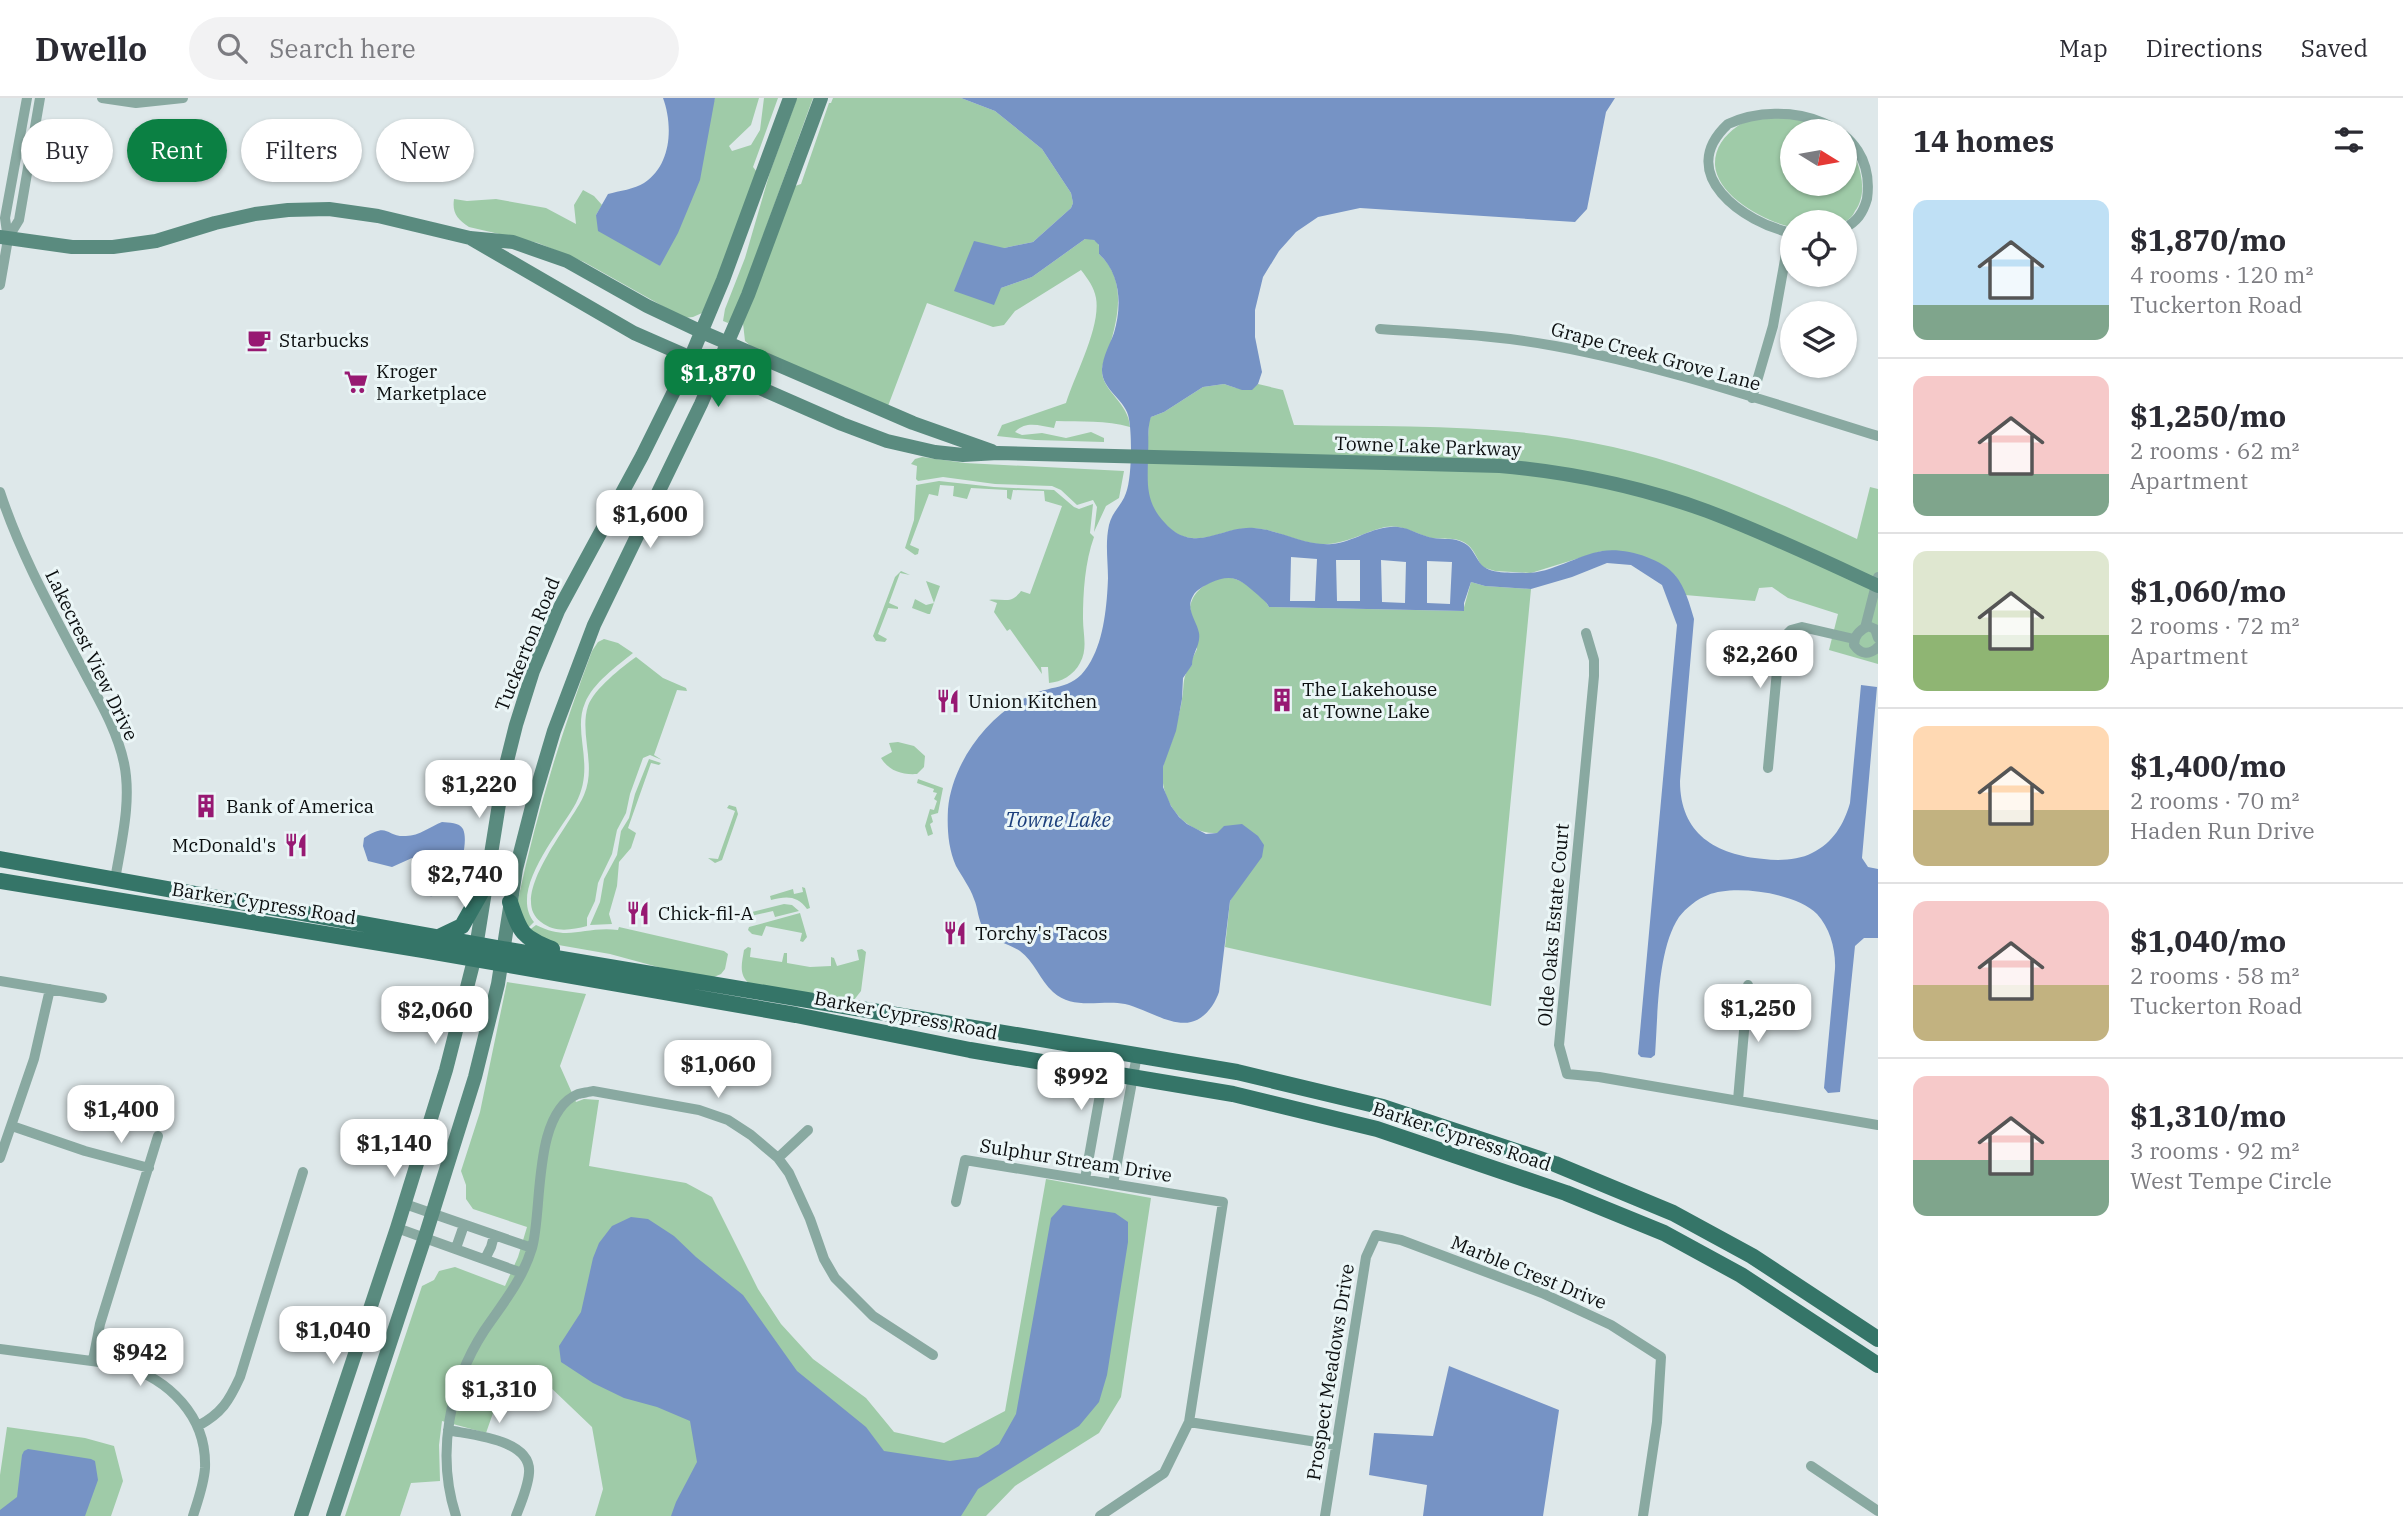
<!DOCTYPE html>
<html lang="en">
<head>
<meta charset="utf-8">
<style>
	body { margin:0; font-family:"IBM Plex Serif",serif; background:#f2f2f3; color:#2b2b33; height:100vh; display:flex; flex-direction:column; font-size:26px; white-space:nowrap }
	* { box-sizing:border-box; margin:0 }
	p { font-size:23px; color:#7c7c81 }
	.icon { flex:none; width:38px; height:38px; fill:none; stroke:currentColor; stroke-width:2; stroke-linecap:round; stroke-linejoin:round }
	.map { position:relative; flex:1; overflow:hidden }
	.sheet { display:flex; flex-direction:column; background:#fff; width:525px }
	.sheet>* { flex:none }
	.banner { position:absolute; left:21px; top:21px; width:665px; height:63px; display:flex; gap:14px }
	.needle { width:46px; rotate:101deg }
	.tools { position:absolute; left:1780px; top:21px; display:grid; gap:14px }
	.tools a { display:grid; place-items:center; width:77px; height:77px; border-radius:50%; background:#fff; box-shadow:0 2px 5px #0004; font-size:35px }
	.price { position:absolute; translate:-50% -60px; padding:0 16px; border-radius:14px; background:#fff; color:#222; font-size:23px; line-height:46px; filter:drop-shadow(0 2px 4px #0008) }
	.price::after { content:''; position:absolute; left:50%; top:42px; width:21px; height:16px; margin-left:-10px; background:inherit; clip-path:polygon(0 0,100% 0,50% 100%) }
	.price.on { background:#0b8043; color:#fff }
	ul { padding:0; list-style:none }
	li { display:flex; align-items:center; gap:21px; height:175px; padding:0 35px }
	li+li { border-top:2px solid #e1e1e2 }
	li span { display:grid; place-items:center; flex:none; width:196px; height:140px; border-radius:14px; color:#555 }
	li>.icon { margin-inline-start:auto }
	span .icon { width:84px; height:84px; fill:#fffc; stroke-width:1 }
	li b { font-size:30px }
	h2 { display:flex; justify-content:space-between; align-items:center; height:84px; padding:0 35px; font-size:30px }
	.tag { padding:0 24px; border-radius:32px; background:#fff; box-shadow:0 2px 5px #0004; font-size:24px; line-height:63px }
	.tag.on { background:#0b8043; color:#fff }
	header { display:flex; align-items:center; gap:42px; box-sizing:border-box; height:98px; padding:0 35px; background:#fff; border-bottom:2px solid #e1e1e2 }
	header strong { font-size:33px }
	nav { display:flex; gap:38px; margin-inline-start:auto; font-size:24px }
	.search { width:490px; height:63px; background:#f2f2f3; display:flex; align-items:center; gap:18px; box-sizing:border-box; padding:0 24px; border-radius:38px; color:#7c7c81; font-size:26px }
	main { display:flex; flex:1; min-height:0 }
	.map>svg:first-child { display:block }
</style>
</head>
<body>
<header>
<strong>Dwello</strong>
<div class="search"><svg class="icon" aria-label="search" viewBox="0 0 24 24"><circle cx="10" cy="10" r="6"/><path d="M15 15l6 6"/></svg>Search here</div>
<nav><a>Map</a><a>Directions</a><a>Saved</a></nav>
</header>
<main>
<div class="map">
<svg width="1878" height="1418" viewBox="0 0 1878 1418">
	<rect width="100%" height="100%" fill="#dee8ea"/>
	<path fill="#9fcba8" d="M715,0h44l-8,27 -22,21 3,5 19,-6 9,-15 4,-32h14l-25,69 4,5 -40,107 -15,34 -9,4 -9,1 -100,-56 -46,-19 -69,-16c-12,-8 -17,-14 -15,-28l13,2 29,-2 50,9 30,16 -2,-19 9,-15 11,6 8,9 -6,10 64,51z
		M797,0h16l-78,215 -7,10 -5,-2 2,-12 20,-51 25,-86z
		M833,0h128l34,13 47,38 29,44 2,10 -2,5 -38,34 -29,6 -3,40 31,-11 53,-38c10,-2 17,5 14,15 27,24 20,60 11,91 -2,7 -8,18 -8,26 0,20 27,32 28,56 -24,-7 -49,-5 -74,-6l-2,7c-14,-2 -28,-8 -39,4l7,3 20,-2 24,5 25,-6 13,6v4l-69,-2 -38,-4 5,-11 64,-22c9,-29 35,-76 30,-105 -2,-11 -8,-19 -15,-28l-66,41 -11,14 -11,2 -66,-24 -39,103 -136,-59 -7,-6 -2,-18 52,-137 6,-2 28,-81h2z
		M1786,11c21,3 35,9 52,22h-46v53h52l1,-47c12,20 26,52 10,74 -2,5 -7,10 -12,11 -13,4 -37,0 -51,0v5c-27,-5 -75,-31 -77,-62 -1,-35 43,-53 71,-56z
		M1224,286c13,4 23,9 34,0l25,6 11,35c107,2 214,-2 319,22 86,19 164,55 244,92l13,-52 8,2v175l-49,-14 9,-36 -50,-16 -16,-11 -13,1 -4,13 -70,-6 -10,-20 -73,-24 -71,22 -36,-2 -13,-4c-4,-7 -8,-17 -14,-22 -10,-9 -25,-5 -37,-7 -15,-4 -29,-14 -46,-11 -24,6 -42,19 -67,17 -23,-2 -44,-16 -68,-16 -20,0 -39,12 -57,10 -12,0 -21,-7 -28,-14 -4,-4 -8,-8 -11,-13 -12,-19 -6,-66 -5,-90l2,-4 13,-5 39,-25z
		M922,359l43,6 159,8 -5,27 -13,8 -12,26 3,-25 -4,-7 -16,5 -16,-15 -9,-4 -57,-2 -52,-7 -25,4 -2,-2 1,-13 -6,-2 4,-5z
		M939,383l55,6 60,3 20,17 5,2 14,-5 -3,29 4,4c-9,25 -11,55 -11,82 0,15 5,30 -3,44 -6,12 -19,19 -31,20l-1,-16h-7l1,7 -32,-45 -3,2 -13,-19 3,-9 -8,-3c13,-2 22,5 32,-9l9,3 32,-88 -17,-5 -1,-10 -31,-1 -2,10 -4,-2v-8l-36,-2 -4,11 -14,-3 1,-10 -14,-1 -2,11 -9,-2 -19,51 9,4 -1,5 -3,1 -10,-7 9,-28 2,-35z
		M901,473l9,4 -10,-2 -11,30 9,4v2l-10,-1 -10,26 9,5 -2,3 -9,-1 -3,-5 22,-59z
		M1228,479c16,3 34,16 41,30l194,4 8,-29 14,4 46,3 -40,417 -266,-59 5,-46 9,-15 -22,-53c-33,2 -59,-34 -54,-66 3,-14 11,-27 13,-41 2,-9 5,-18 6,-27 3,-14 -1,-23 10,-34l-1,-4 6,-12 -7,-42c3,-18 21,-28 38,-30z
		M926,483l14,5 -10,28h-2l-16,-6 3,-9 11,6 8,-2z
		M604,541l14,4 15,10c-16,13 -40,30 -48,50 -13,30 11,62 -9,100 -15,28 -68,87 -42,119l-8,8 -8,-21v-9c18,-85 43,-167 74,-249l6,-9z
		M636,559l27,21 23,10 1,3 -10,-1 -23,65 8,5 -12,-5 -7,3 -13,36 -4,19 -9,17 -5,24 -14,29 -3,18 -8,17v8c-16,4 -32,7 -46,-4 -35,-25 32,-100 43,-127 13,-30 -5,-61 4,-89 6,-17 34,-39 48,-49z
		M898,644l16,4 11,10 -1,11 -7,7c-15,1 -28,-3 -36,-16l11,-6 -3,-9z
		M649,661l12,4 -2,2 -8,-2 -23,65 8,5 -5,15 -12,14 -2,24 -8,28 3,10 -22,1 10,-23 4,-23 13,-24 4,-24 8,-13 6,-24z
		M918,681l25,9 -5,25 -7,2 2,7 -3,2 3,10 -5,2 -3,-10 5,-17 4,1 3,-9 -3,-2 3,-6 -4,-1 1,-3 -17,-6z
		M729,707l7,2 2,7 -16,46 -7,3 -7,-5 10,1 17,-48 -8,-3z
		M802,789l3,1 5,20 -3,1c-10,-14 -21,-13 -36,-9l-1,-4 23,-7 1,5 9,-2z
		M784,806l8,1 7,6 -24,6 -2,-6 -31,7 2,-4z
		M800,815l7,24 -4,5 -3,-1 2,-8 -36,-7 -4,10 -10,-2 -4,-4 1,-3z
		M536,827c33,17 47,1 82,5l1,-3 105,24 4,3 -3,15 -4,5 -7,3 -45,-7 -59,-16 -63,-11 -19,-12z
		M748,849l3,1 -1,9 32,5 2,-9h3v10l23,4 21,-1v-9l3,1 3,8 22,-6 -2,-10 5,-1 4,3 -5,39 -7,9h-8l-96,-16c-12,-9 -8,-21 -6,-34z
		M507,884l79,12 -26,72 16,36 8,-3 15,1 -10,66 97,17 26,14 46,92 23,35 32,35 53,39 28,34 50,11 61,-32 41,-232 105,19 -30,199 -22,36 -84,53 -29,30h-391l8,-27 -11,-62 -45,-43 -40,-11 -21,60 -44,-12 -3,24 1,36 -29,2 -11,33h-55l77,-230 12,-6 5,-9 16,-4 50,19 13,-29 9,-30 -54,-18 -7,-10v-14l-5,-14 19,-59z
		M7,1329l78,11 29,8 9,35 -12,35h-111v-41z"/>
	<path fill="#7693c5" d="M663,0h52l-15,82 -22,53 -18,33 -62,-35 -2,-16 12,-21c11,-3 27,-5 36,-11 28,-18 29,-58 19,-85z
		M961,0h654l-9,14 -19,97 -12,13 -215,-14 -42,9 -22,15 -17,19 -16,26 -8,33v27l7,35 -4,12 -6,6h-10l-18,-6 -21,3 -39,25 -13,5c-4,11 -2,25 -3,37 0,28 -4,47 17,69 7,8 16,14 27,15 20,2 40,-12 62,-10 27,2 50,18 78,16 23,-2 42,-19 66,-17 12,1 23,9 35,11 11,2 21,-1 31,5 8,4 11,13 16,20 8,12 33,9 45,10 24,1 53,-18 77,-22 22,-4 59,7 73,24 10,12 15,30 19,44l-14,162c0,53 36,74 84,78 15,2 35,1 48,-6 21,-10 32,-29 38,-50l11,-118 16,2 -15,171 6,9 10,2v69h-14l-9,8 -15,146 -12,1 -4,-5 11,-119c1,-19 -5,-41 -18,-55 -20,-21 -83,-30 -109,-19 -11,4 -22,13 -29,22 -22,33 -21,98 -24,138l-4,3 -10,-1 -3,-3 39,-429 -15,-40 -31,-20 -24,-2 -35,14 -41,12 -46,-3 -14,-4 -7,21v8l-195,-4c-3,-6 -6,-7 -11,-12 -17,-15 -25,-23 -48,-12 -6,3 -14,7 -17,13 -8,13 4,25 6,37 2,12 -7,20 -7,32l-9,13 -1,21 -6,32 -13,36v20l8,19 8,11 8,7 19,10 11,-1 7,-7 18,-2 16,12 6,9 -2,12 -32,44 -11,91c-4,12 -14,27 -28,30 -20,5 -47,-14 -66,-18 -23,-5 -51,7 -72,-12 -13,-12 -19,-31 -33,-41 -11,-7 -29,-11 -36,-22 -6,-8 -6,-21 -10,-30 -4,-12 -12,-22 -18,-33 -8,-18 -9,-38 -8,-57 4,-46 40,-94 81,-113 26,-13 45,-4 62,-35 13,-23 16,-56 17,-83 0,-17 -3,-35 1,-53 3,-13 13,-20 17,-32 6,-15 6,-58 3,-74 -2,-19 -28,-29 -27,-50 1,-13 8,-25 12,-36 8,-27 7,-59 -15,-79v-9l-5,-5 -9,-1 -53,38 -31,11 -7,17 -40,-14 20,-50 30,7 29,-6 38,-34 2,-5 -2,-10 -29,-44 -47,-38z
		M442,724c7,1 17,0 21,7 8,17 -11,76 -38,66l-5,-11 5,-17 -13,-9 -20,9 -24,-6 -5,-15 1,-8c25,-17 21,-1 42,-2 13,0 25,-10 36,-14z
		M1063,1107l52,8 13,9v20l-21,133 -8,27 -20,24 -101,63 -17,27h-290l5,-14 21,-40 -7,-41 -33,-14 -33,-9 -31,-15 -32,-21 -2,-16 22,-34 12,-54 6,-15 13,-17 19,-9 17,2 26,17 22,21 47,38 54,76 69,56 18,24 66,10 28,-4 21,-13 17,-30 35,-196z
		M1449,1268l110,44 -16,106h-120l4,-31 -58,-10 5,-42 59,3z
		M28,1351l63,10 4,2 3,19 -13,36h-85v-6l17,-13 5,-42 2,-4z"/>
	<path fill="#dee8ea" d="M1291,459l26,2 -2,42h-25z
		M1336,462h24v41h-23z
		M1381,462l25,2 -1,41 -23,-1z
		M1427,463l25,1 -2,42 -23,-1z"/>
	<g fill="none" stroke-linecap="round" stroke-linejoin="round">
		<path stroke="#89a9a1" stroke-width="10" d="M102,0l34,5 47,-5
			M1792,135c-48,-10 -118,-59 -64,-109 56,-26 150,-3 139,75 -4,14 -10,23 -23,29
			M8,140l11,-18 21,-122
			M0,187l8,-46 -3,-21 22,-120
			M1380,231c58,4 117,6 175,17 109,20 216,57 323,90
			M1752,300l21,-72 17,-94
			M0,394c20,61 51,117 81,174 16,31 36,63 43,97 8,38 -3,80 -9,117
			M1865,530l13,-51
			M1586,535l8,27v16l-35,369 8,29 32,3 279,48
			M1878,540l-3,-9 -7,-3c-8,4 -14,9 -14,19 7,10 16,10 24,2
			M1768,670l10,-108 6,-23 7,-7 11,-3 52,12
			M0,883l102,17
			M1738,1002l10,-115
			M12,1028l73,25 64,17
			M0,1060l34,-99 16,-70
			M778,1060l30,-28
			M1085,1081l23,-129
			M1113,1086l24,-129
			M956,1104l9,-42 258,42 -34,220 -25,51 -64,43
			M405,1106l127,44
			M397,1130l125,45
			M456,1150l8,-23
			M485,1161l6,-12 3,-11
			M0,1251l122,16c47,14 85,51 83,103 -1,16 -7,32 -12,48
			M93,1262l7,-36 58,-188
			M1189,1324l147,23
			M198,1328c24,-13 31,-25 42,-49l63,-205
			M448,1332c23,5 84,9 81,43 -1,14 -8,30 -13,43
			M1811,1368l67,45
			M456,1418c-20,-61 -7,-131 28,-185 19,-28 38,-50 48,-83 11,-38 0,-135 46,-154 4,-1 11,-2 15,-3l106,19 29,10 23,15 27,23 11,15 21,46 14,40 11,19 38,38 60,39
			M1325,1418l41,-259 10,-22 25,5 141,53 69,32 50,32 -4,65 -14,94"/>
		<path stroke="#5a8b7f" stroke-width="14" d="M0,139l72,10h41l43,-6 59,-18 40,-9 33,-4 41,-1 49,7 92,22 43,4 54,19 80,45 55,26 211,91 79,28
			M470,140l164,95 208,91 45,17 48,11 28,3 35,-2 502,13c70,6 141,21 207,45 58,22 115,49 171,75
			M301,1418l96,-288 49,-158 28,-110 30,-187 12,-48 17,-54 25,-60 84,-155 48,-97 33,-79 67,-182
			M333,1418l92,-279 50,-160 23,-93 18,-115 19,-74 19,-64 40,-106 107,-221 47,-109 73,-197"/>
		<path stroke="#357568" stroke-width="16" d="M0,761l503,90 734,123 146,35 172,57 118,49 79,43 126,83
			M0,783l423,69 373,65 174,35 263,44 144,35 189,64 98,40 77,42 137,90
			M510,804c10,31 12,35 42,47
			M441,838l21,-10 25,-44"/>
	</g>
	<defs>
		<g id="cafe-bare" transform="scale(1.89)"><path d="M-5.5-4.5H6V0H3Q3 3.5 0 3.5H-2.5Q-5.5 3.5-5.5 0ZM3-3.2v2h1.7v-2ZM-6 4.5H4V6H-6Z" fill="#971972" stroke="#ebf6f7" stroke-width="2.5" paint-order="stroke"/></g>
		<g id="supermarket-bare" transform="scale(1.89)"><path d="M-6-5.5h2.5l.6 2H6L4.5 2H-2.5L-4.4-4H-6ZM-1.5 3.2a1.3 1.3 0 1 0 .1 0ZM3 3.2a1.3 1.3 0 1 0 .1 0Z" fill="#971972" stroke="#ebf6f7" stroke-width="2.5" paint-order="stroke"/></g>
		<g id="building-bare" transform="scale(1.89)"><path d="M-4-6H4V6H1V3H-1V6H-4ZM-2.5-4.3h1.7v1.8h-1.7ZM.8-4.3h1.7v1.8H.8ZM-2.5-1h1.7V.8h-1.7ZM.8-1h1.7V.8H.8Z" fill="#971972" stroke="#ebf6f7" stroke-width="2.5" paint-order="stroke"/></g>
		<g id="restaurant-bare" transform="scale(1.89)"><path d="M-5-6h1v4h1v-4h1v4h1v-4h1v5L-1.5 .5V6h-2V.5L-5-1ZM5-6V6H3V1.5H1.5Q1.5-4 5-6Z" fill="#971972" stroke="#ebf6f7" stroke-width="2.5" paint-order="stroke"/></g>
	</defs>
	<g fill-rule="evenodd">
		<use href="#cafe-bare" x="259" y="242"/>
		<use href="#supermarket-bare" x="356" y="284"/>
		<use href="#building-bare" x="1282" y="602"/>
		<use href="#restaurant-bare" x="948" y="603"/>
		<use href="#building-bare" x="206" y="708"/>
		<use href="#restaurant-bare" x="296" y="747"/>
		<use href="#restaurant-bare" x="638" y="815"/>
		<use href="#restaurant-bare" x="955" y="835"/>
	</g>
	<g text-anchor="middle" stroke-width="6" stroke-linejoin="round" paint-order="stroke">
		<g font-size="19" fill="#0b0e0f" stroke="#ebf6f7" text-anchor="start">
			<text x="279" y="249">Starbucks</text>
			<text x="376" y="280">Kroger<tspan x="376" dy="22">Marketplace</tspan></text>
			<text x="1302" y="598">The Lakehouse<tspan x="1302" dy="22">at Towne Lake</tspan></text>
			<text x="968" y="610">Union Kitchen</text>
			<text x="226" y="715">Bank of America</text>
			<text x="276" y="754" text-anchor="end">McDonald's</text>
			<text x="658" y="822">Chick-fil-A</text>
			<text x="975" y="842">Torchy's Tacos</text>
		</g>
		<g font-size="19" fill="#0b0e0f" stroke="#ebf6f7">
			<text transform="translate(1656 258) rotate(15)" y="7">Grape Creek Grove Lane</text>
			<text transform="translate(1428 348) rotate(2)" y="7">Towne Lake Parkway</text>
			<text transform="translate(527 546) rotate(-68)" y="7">Tuckerton Road</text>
			<text transform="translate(92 557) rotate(64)" y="7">Lakecrest View Drive</text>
			<text transform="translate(264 805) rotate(9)" y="7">Barker Cypress Road</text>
			<text transform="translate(1553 827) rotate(-85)" y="7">Olde Oaks Estate Court</text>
			<text transform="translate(906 917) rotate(11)" y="7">Barker Cypress Road</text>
			<text transform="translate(1462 1038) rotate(18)" y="7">Barker Cypress Road</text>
			<text transform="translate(1076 1062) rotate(9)" y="7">Sulphur Stream Drive</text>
			<text transform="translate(1529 1174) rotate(22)" y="7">Marble Crest Drive</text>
			<text transform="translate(1330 1274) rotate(-81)" y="7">Prospect Meadows Drive</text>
		</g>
		<g font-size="21" font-style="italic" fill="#1c3f7c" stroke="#ebf6f7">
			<text x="1058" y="729">Towne Lake</text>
		</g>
	</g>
</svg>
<div class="tools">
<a><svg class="needle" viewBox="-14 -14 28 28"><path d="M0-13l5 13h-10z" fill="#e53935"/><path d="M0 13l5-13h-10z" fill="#7c7c81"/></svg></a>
<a><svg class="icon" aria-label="locate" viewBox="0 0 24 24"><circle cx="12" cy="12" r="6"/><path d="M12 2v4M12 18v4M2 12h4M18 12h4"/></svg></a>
<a><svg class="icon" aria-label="layers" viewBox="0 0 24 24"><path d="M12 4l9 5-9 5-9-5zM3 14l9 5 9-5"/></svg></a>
</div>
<b class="price on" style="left:718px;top:311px">$1,870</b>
<b class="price" style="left:650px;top:452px">$1,600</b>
<b class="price" style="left:1760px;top:592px">$2,260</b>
<b class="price" style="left:479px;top:722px">$1,220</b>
<b class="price" style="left:465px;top:812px">$2,740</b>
<b class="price" style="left:1758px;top:946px">$1,250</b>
<b class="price" style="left:435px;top:948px">$2,060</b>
<b class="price" style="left:718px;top:1002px">$1,060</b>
<b class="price" style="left:1081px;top:1014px">$992</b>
<b class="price" style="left:121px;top:1047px">$1,400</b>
<b class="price" style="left:394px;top:1081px">$1,140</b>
<b class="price" style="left:333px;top:1268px">$1,040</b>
<b class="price" style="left:140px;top:1290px">$942</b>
<b class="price" style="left:499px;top:1327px">$1,310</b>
<div class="banner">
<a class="tag">Buy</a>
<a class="tag on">Rent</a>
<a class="tag">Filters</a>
<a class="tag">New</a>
</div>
</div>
<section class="sheet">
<h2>14 homes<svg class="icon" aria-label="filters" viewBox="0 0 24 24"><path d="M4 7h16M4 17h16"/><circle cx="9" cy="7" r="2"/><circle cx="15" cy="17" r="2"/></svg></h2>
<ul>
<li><span style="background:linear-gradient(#bfe0f5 75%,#7fa58c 0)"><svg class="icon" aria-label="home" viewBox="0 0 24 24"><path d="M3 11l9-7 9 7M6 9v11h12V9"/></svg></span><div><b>$1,870/mo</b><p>4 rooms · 120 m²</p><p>Tuckerton Road</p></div></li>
<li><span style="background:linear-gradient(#f6c9c9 70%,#7fa58c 0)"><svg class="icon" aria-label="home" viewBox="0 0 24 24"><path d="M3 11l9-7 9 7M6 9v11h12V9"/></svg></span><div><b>$1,250/mo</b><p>2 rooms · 62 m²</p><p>Apartment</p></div></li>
<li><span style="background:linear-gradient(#dfe7d0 60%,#8fb573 0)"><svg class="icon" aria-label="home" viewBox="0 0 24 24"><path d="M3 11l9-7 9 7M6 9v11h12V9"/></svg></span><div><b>$1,060/mo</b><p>2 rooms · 72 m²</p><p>Apartment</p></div></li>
<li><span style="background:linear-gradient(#ffd9b3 60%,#c2b280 0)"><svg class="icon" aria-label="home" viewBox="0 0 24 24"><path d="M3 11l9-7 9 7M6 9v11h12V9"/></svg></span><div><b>$1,400/mo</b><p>2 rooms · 70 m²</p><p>Haden Run Drive</p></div></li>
<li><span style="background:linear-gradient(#f6c9c9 60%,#c2b280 0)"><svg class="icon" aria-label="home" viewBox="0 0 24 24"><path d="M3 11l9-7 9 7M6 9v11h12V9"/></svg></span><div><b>$1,040/mo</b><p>2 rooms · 58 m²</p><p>Tuckerton Road</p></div></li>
<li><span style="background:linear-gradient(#f6c9c9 60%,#7fa58c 0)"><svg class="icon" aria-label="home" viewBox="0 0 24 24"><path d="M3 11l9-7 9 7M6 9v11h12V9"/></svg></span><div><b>$1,310/mo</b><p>3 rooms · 92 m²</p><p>West Tempe Circle</p></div></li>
</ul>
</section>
</main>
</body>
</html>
